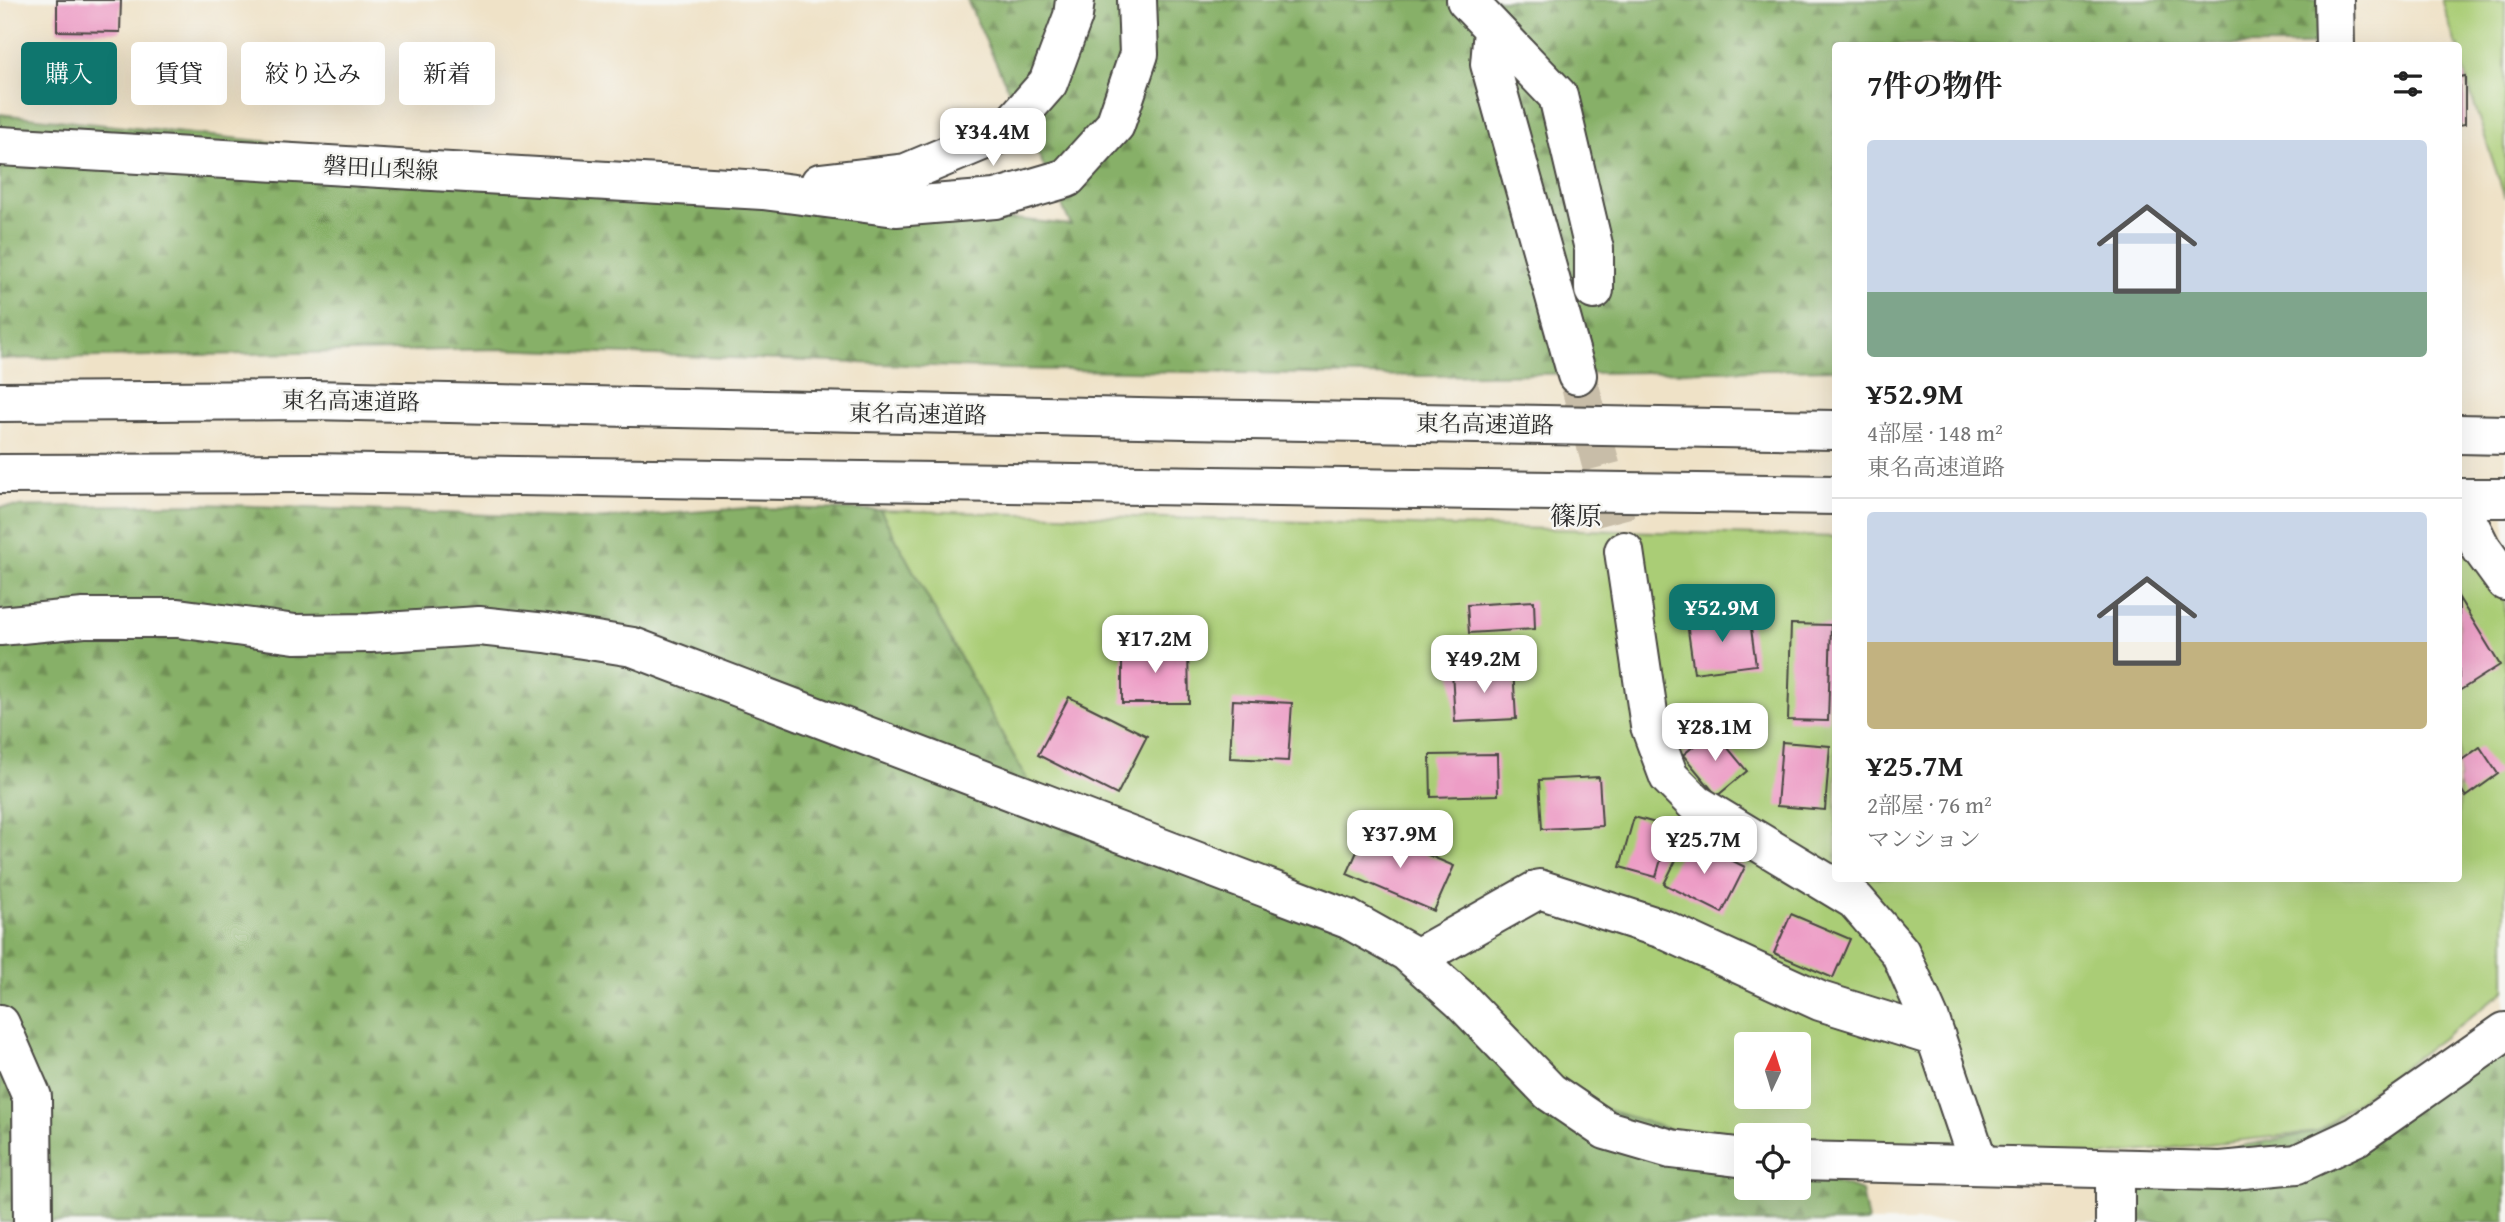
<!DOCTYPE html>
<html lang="ja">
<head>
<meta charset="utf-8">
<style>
	body { margin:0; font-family:"Gentium Book Plus","Noto Serif JP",serif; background:#f2f2f2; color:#222; height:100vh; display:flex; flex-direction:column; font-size:26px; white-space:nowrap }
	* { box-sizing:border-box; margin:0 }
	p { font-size:23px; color:#767676 }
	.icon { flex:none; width:38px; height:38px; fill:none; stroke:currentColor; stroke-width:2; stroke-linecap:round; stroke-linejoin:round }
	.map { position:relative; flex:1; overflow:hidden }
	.side { position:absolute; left:1832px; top:42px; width:630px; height:840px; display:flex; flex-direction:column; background:#fff; border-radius:7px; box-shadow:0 7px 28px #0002 }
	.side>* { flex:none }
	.banner { position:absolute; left:21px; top:42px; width:665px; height:63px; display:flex; gap:14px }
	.needle { width:46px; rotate:4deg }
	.tools { position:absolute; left:1734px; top:1032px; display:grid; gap:14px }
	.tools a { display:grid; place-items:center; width:77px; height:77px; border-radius:7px; background:#fff; box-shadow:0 7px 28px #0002; font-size:35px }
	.price { position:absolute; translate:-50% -60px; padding:0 16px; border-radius:14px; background:#fff; color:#222; font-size:23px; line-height:46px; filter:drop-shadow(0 2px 4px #0008) }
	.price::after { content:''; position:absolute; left:50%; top:42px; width:21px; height:16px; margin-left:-10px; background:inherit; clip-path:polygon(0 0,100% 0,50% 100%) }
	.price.active { background:#0f766e; color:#fff }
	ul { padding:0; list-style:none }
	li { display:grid; align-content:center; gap:14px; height:371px; padding:0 35px }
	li+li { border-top:2px solid #e0e0e0 }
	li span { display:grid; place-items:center; height:217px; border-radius:7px; color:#555 }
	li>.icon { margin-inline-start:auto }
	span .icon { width:126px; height:126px; fill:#fffc; stroke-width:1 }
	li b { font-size:30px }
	h2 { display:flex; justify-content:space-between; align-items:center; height:84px; padding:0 35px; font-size:30px }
	.chip { padding:0 24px; border-radius:7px; background:#fff; box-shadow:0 7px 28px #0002; font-size:24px; line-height:63px }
	.chip.active { background:#0f766e; color:#fff }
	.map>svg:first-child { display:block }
</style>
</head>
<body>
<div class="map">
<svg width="2505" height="1222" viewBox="0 0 2505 1222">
	<defs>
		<pattern id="forest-firs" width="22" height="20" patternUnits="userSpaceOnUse" patternTransform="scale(1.75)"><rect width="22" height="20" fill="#87b067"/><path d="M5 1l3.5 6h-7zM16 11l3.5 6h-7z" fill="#6f8f55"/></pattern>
	</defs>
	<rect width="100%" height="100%" fill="#f6f6f2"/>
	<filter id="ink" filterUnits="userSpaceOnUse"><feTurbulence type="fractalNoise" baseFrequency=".0143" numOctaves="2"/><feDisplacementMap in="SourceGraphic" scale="14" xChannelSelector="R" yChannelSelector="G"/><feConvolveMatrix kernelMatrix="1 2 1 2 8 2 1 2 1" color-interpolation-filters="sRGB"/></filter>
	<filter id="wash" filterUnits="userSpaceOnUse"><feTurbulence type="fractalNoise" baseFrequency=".00686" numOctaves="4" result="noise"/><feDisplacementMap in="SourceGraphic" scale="28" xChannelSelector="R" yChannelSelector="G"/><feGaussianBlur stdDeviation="1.57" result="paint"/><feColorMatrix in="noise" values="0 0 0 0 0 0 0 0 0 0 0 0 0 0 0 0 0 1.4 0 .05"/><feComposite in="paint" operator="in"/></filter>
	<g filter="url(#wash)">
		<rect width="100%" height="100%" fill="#efe2c7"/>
		<path fill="#aacd76" stroke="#6a7c50" stroke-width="2" fill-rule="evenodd" d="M2442,0h63v198l-40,-122 -6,-22v-8l-3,-1z
			M880,510l956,27v341h623v-323l46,1v435l-188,141 -308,34 -210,-5v-25h-53v20l-140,-26 -567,-328zM1746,1045h53v52h-53z"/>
		<path fill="url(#forest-firs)" stroke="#596e49" stroke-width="2" d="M967,0h1353l1,45 -485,1v323l-415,7 -412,-7 -509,-20 -500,10v-245l1071,111z
			M202,504l391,15 155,-11 132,2 159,292 309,117 202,173 196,61v35h53v-18l63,21 6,31h-1868v-715z
			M2505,1024v198h-394l4,-53 202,-37z"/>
		<g id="blocks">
			<path fill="#ed9dc6" d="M57,0h64l-1,32 -63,-1z
				M2465,76v48l-6,1v-48z
				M2459,598l41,67 -41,26z
				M1534,601l1,28 -66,4 -2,-28z
				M1749,614l7,51 -62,8 -7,-50z
				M1791,624l40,1 -3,96 -40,-1z
				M1188,647l1,56h-67v-55z
				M1513,667l3,52 -61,3 -3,-51z
				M1069,697l78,39 -30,59 -79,-40z
				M1233,700l59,3 -4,58 -58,-3z
				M1713,730l34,41 -30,25 -34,-41z
				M1782,742l48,4 -5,64 -48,-4z
				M2480,747l18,27 -32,23 -7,-11v-24z
				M1497,754l1,41 -67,2 -1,-42z
				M1599,777l3,49 -60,3 -3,-49z
				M1634,817l36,10 -14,50 -36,-10z
				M1367,829l87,37 -20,45 -87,-37z
				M1687,838l58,29 -23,46 -58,-29z
				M1791,914l59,25 -17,39 -59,-25z"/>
		</g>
	</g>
	<g filter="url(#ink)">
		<use href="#blocks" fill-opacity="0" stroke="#484642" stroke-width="2"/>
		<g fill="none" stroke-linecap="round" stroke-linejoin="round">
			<path stroke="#c8bda8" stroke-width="38" stroke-dasharray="38 19" stroke-linecap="butt" d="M1577,375l47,176"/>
			<g stroke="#484642" stroke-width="42">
				<path id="minor" d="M1466,0l92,96 36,153v41
					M2334,0l1,46
					M1493,30l-3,34 87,311
					M2459,504l22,44 24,33
					M1624,551l26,175 19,51 27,27 159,96 45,52 30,68 49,145
					M1415,959l124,-70 124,40 157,72 116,36
					M0,1024l32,73 1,125
					M2115,1222v-53"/>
			</g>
			<g stroke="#484642" stroke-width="42">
				<path id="tertiary" d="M0,626l84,-8h94l117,16 75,-1 109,-7 67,7 87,14 715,272 59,33 54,48 89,92 56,38 65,19 75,9
					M1799,1161l422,10 76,-7 60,-28 148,-104"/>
			</g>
			<g stroke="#484642" stroke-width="42">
				<path id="secondary" d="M0,146l763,44 133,17 99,-8 72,-21 48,-53 24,-71 -2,-54
					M820,183l86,-10 100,-42 42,-48 25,-67 2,-16"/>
			</g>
			<g stroke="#484642" stroke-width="42">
				<path id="motorway" d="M0,402l310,-2 876,19 650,11
					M2459,434l46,1
					M0,474l308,-1 1528,22
					M2459,498h46"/>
			</g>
			<use href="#minor" stroke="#fff" stroke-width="38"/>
			<use href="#tertiary" stroke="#fff" stroke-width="38"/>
			<use href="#secondary" stroke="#fff" stroke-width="38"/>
			<use href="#motorway" stroke="#fff" stroke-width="38"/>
		</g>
	</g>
	<g text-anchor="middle" stroke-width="5" stroke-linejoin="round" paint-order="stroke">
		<g font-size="23" fill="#2b2b2b" stroke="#f6f6f2">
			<text transform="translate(381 168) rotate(3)" y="8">磐田山梨線</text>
			<text transform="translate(351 401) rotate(1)" y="8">東名高速道路</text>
			<text transform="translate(918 414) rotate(1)" y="8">東名高速道路</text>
			<text transform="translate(1485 424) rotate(1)" y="8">東名高速道路</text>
		</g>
		<g font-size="26" fill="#2b2b2b" stroke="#f6f6f2">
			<text x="1576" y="525">篠原</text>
		</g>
	</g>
</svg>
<div class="tools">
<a><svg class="needle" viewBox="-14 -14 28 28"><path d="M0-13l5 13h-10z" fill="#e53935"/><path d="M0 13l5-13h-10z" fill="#767676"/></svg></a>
<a><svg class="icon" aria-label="locate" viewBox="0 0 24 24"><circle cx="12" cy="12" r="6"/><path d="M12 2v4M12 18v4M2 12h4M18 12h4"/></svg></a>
</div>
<b class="price" style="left:993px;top:168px">¥34.4M</b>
<b class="price active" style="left:1722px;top:644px">¥52.9M</b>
<b class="price" style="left:1155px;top:675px">¥17.2M</b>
<b class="price" style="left:1484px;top:695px">¥49.2M</b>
<b class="price" style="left:1715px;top:763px">¥28.1M</b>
<b class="price" style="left:1400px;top:870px">¥37.9M</b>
<b class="price" style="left:1704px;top:876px">¥25.7M</b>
<div class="banner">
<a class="chip active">購入</a>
<a class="chip">賃貸</a>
<a class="chip">絞り込み</a>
<a class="chip">新着</a>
</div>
<section class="side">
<h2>7件の物件<svg class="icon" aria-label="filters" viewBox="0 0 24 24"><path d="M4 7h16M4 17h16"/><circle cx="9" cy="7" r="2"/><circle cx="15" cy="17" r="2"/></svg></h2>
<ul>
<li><span style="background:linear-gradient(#c9d6e8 70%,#7fa58c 0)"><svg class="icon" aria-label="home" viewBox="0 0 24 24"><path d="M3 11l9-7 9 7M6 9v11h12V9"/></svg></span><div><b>¥52.9M</b><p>4部屋 · 148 m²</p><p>東名高速道路</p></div></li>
<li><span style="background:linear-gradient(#c9d6e8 60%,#c2b280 0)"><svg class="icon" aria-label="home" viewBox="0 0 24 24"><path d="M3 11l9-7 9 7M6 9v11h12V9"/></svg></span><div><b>¥25.7M</b><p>2部屋 · 76 m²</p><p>マンション</p></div></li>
</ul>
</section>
</div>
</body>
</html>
